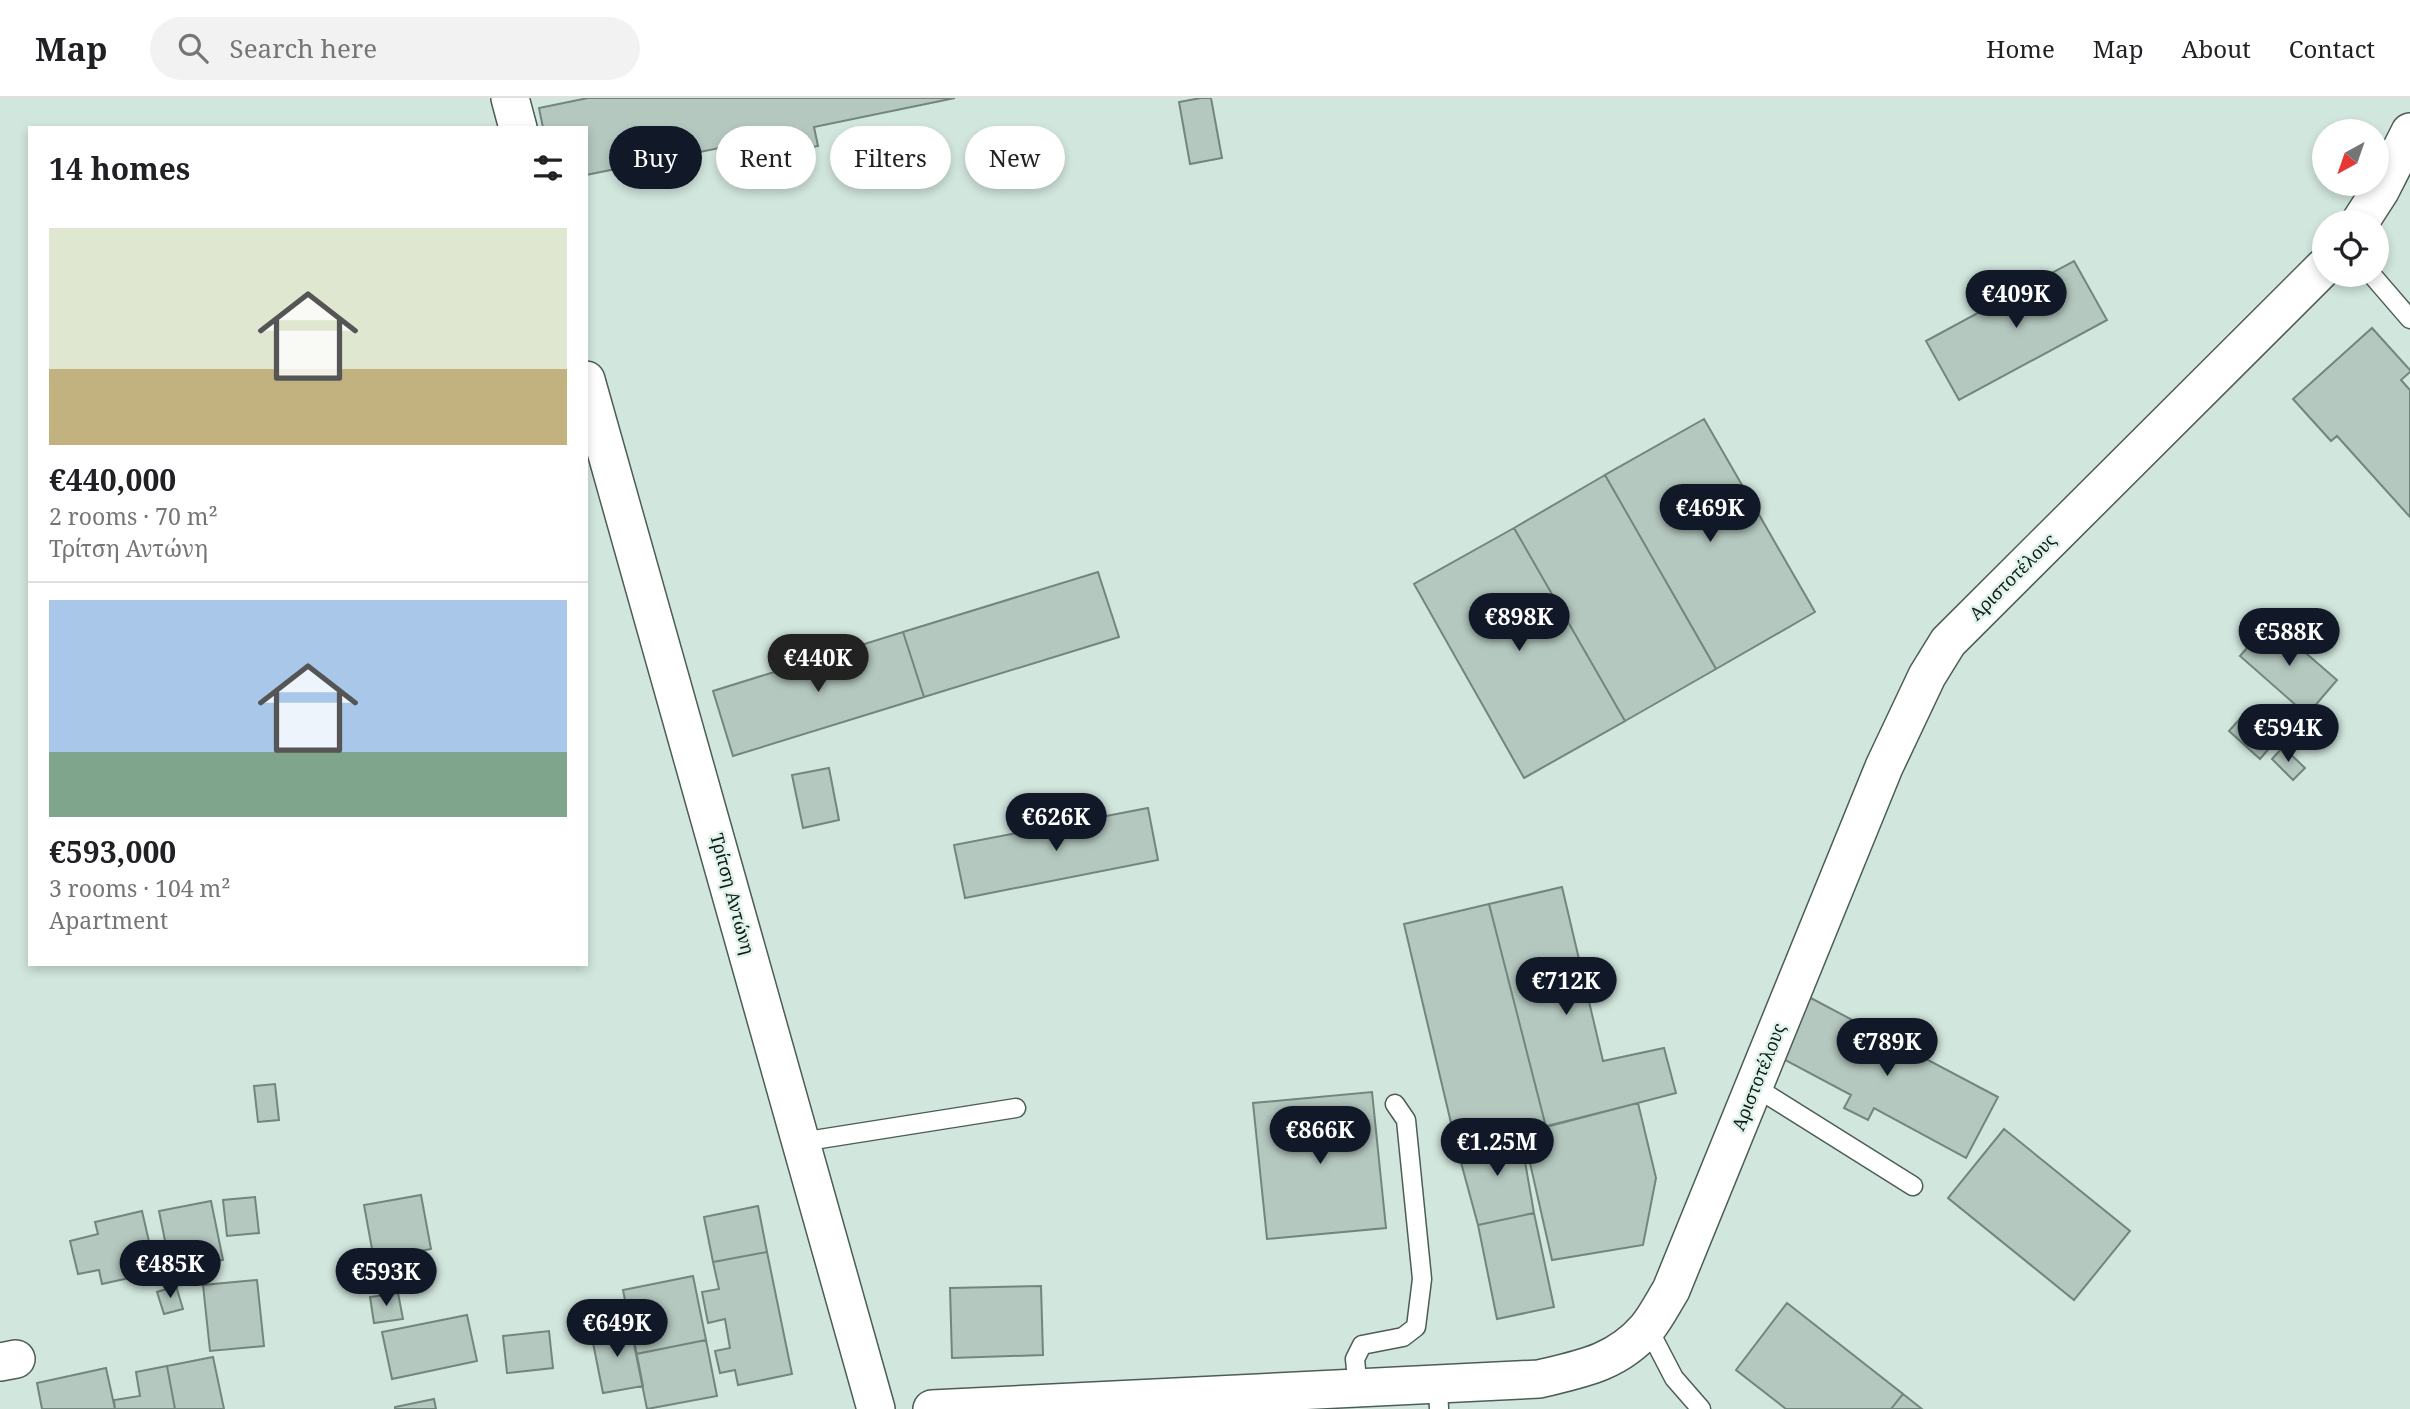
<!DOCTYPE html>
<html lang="en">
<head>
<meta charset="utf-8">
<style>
	body { margin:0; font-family:"Noto Serif",serif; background:#f2f2f2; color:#202124; height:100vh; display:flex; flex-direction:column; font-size:26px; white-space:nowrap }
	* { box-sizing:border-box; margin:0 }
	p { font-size:23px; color:#757577 }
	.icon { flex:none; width:38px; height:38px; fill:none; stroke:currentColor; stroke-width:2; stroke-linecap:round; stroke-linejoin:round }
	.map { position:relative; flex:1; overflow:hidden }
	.side { position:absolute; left:28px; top:28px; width:560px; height:840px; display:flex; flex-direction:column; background:#fff; border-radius:0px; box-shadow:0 4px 10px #0003 }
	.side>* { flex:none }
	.banner { position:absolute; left:609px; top:28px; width:665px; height:63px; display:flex; gap:14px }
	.needle { width:46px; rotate:220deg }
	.controls { position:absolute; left:2312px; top:21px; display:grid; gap:14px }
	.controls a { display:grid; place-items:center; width:77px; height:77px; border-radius:50%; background:#fff; box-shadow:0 4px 10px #0003; font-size:35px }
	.price { position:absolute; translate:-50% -60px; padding:0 16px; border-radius:24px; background:#111827; color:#fff; font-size:23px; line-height:46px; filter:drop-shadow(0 2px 4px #0008) }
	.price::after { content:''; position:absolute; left:50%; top:42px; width:21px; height:16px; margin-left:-10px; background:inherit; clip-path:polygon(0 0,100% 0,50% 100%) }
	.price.selected { background:#222; color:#fff }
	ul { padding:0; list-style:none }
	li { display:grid; align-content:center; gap:14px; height:371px; padding:0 21px }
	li+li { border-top:2px solid #e0e0e0 }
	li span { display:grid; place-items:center; height:217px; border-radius:0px; color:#555 }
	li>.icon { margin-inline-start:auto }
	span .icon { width:126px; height:126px; fill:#fffc; stroke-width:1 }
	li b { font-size:30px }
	h2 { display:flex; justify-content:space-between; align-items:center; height:84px; padding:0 21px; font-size:30px }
	.tag { padding:0 24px; border-radius:32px; background:#fff; box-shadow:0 4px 10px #0003; font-size:24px; line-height:63px }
	.tag.selected { background:#111827; color:#fff }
	header { display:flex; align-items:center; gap:42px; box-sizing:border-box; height:98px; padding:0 35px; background:#fff; border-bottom:2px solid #e0e0e0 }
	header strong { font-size:33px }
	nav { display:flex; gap:38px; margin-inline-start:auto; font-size:24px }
	.search { width:490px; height:63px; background:#f2f2f2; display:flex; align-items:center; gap:18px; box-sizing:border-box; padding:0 24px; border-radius:38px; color:#757577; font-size:26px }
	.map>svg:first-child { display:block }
</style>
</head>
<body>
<header>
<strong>Map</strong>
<div class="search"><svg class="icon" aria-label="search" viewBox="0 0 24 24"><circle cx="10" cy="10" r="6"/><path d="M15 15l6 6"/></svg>Search here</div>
<nav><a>Home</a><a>Map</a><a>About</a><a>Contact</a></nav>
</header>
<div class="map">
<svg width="2410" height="1311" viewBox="0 0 2410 1311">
	<rect width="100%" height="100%" fill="#d1e6dd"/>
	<path fill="#b4c8bf" stroke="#73867e" stroke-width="2" d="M588,0h367l-141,29 4,19 -36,7 -3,-17 -193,39v-47h-43l-4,-20z
		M1201,0h10l11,60 -32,6 -11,-62z
		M2074,163l33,59 -148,80 -33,-59z
		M2372,230l38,42v2l-9,8 9,10v127l-73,-81 -6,5 -38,-42z
		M1704,321l111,193 -99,57 -111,-194z
		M1605,377l111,194 -91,52 -111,-193z
		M1514,430l111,193 -101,57 -110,-194z
		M1098,474l21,65 -195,60 -21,-65z
		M2270,524l67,58 -30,35 -67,-59z
		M903,534l21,65 -191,59 -20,-65z
		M2247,613l31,27 -18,21 -31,-28z
		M2283,649l22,21 -12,12 -21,-21z
		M829,670l10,52 -36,8 -11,-53z
		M1148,710l10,52 -193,38 -11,-53z
		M1562,789l41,174 61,-13 12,45 -130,34 -57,-223z
		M1489,806l57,223 -90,17 -52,-220z
		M1807,898l191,101 -32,61 -92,-50 -6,12 -24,-12 7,-13 -75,-40z
		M275,986l4,36 -21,2 -4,-36z
		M1372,994l14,136 -119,11 -14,-136z
		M1638,1005l18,75 -13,67 -91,15 -29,-128z
		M2004,1031l126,102 -56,69 -126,-102z
		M1520,1035l14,80 -56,12 -22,-81z
		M421,1097l10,54 -57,11 -10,-55z
		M255,1099l4,36 -32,3 -4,-36z
		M211,1103l12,59 -52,10 -12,-59z
		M758,1108l9,46 -54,10 -9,-45z
		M142,1113l14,61 -54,12 -3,-14 -21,4 -8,-33 28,-7 -3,-12z
		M1534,1115l20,94 -57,12 -19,-94z
		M767,1154l25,122 -54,11 -3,-15 -15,3 -5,-22 15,-3 -5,-29 -17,4 -6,-31 17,-3 -6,-27z
		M693,1178l13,64 -70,14 -13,-64z
		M257,1182l7,66 -54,5 -7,-66z
		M176,1188l7,23 -19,5 -7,-22z
		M1041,1188l2,69 -91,3 -2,-70z
		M398,1195l5,26 -29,4 -4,-26z
		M1787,1205l116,91 -12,15h-105l-50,-39z
		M467,1217l10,46 -85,18 -10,-47z
		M631,1227l12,61 -40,7 -12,-60z
		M549,1233l4,37 -46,5 -4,-37z
		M706,1242l11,56 -70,13 -11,-55z
		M213,1259l11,52h-49l-8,-43z
		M167,1268l8,43h-60l-1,-9 26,-4 -4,-24z
		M106,1270l9,41h-73l-5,-26z
		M1903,1296l19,15h-31z
		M434,1301l2,10h-41v-2z"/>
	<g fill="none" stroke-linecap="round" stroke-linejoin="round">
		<g stroke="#4b5d56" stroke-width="21">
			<path id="service" d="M2372,177l38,44
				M1755,989l158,99
				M801,1044l215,-34
				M1648,1230l26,50 27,31
				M1438,1288l1,23
				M1358,1292l-3,-31 7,-14 41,-8 13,-10 6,-48 -16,-159 -11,-16"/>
		</g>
		<g stroke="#4b5d56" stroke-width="40">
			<path id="minor" d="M510,0l8,30
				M2360,124l20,-31 30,-59
				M586,282l290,1029
				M0,1264l16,-3
				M932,1311l607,-30c42,-10 78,-16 108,-51 9,-11 16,-25 24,-38l213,-523 43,-91 21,-34 376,-375"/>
		</g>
		<use href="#service" stroke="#fff" stroke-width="18"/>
		<use href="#minor" stroke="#fff" stroke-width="37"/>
	</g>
	<g text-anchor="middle" stroke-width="5" stroke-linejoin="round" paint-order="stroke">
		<g font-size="18" fill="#121a17" stroke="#def3ea">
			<text transform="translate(2013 479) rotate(-45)" y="6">Αριστοτέλους</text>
			<text transform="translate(732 796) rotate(75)" y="6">Τρίτση Αντώνη</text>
			<text transform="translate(1759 979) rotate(-68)" y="6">Αριστοτέλους</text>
		</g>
	</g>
</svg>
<div class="controls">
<a><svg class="needle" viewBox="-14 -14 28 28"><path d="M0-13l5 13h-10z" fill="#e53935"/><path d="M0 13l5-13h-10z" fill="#757577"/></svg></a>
<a><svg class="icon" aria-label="locate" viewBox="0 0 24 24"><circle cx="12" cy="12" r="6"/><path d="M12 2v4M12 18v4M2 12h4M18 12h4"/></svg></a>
</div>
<b class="price" style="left:2016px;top:232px">€409K</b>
<b class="price" style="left:1710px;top:446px">€469K</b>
<b class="price" style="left:1519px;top:555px">€898K</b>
<b class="price" style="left:2289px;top:570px">€588K</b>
<b class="price selected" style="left:818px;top:596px">€440K</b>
<b class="price" style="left:2288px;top:666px">€594K</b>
<b class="price" style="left:1056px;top:755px">€626K</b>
<b class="price" style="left:1566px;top:919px">€712K</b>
<b class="price" style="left:1887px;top:980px">€789K</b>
<b class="price" style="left:1320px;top:1068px">€866K</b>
<b class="price" style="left:1497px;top:1080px">€1.25M</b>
<b class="price" style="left:170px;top:1202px">€485K</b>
<b class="price" style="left:386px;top:1210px">€593K</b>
<b class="price" style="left:617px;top:1261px">€649K</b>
<div class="banner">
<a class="tag selected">Buy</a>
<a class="tag">Rent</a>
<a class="tag">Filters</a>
<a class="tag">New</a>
</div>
<section class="side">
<h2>14 homes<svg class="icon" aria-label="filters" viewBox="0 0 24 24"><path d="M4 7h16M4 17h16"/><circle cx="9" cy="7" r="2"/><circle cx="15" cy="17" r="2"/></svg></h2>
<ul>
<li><span style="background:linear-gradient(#dfe7d0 65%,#c2b280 0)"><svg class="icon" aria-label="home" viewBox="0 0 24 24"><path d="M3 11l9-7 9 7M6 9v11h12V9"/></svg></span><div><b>€440,000</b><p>2 rooms · 70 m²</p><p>Τρίτση Αντώνη</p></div></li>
<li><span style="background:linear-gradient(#a9c7e8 70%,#7fa58c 0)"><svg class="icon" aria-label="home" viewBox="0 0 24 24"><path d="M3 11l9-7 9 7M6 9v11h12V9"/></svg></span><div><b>€593,000</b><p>3 rooms · 104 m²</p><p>Apartment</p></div></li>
</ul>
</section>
</div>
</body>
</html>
